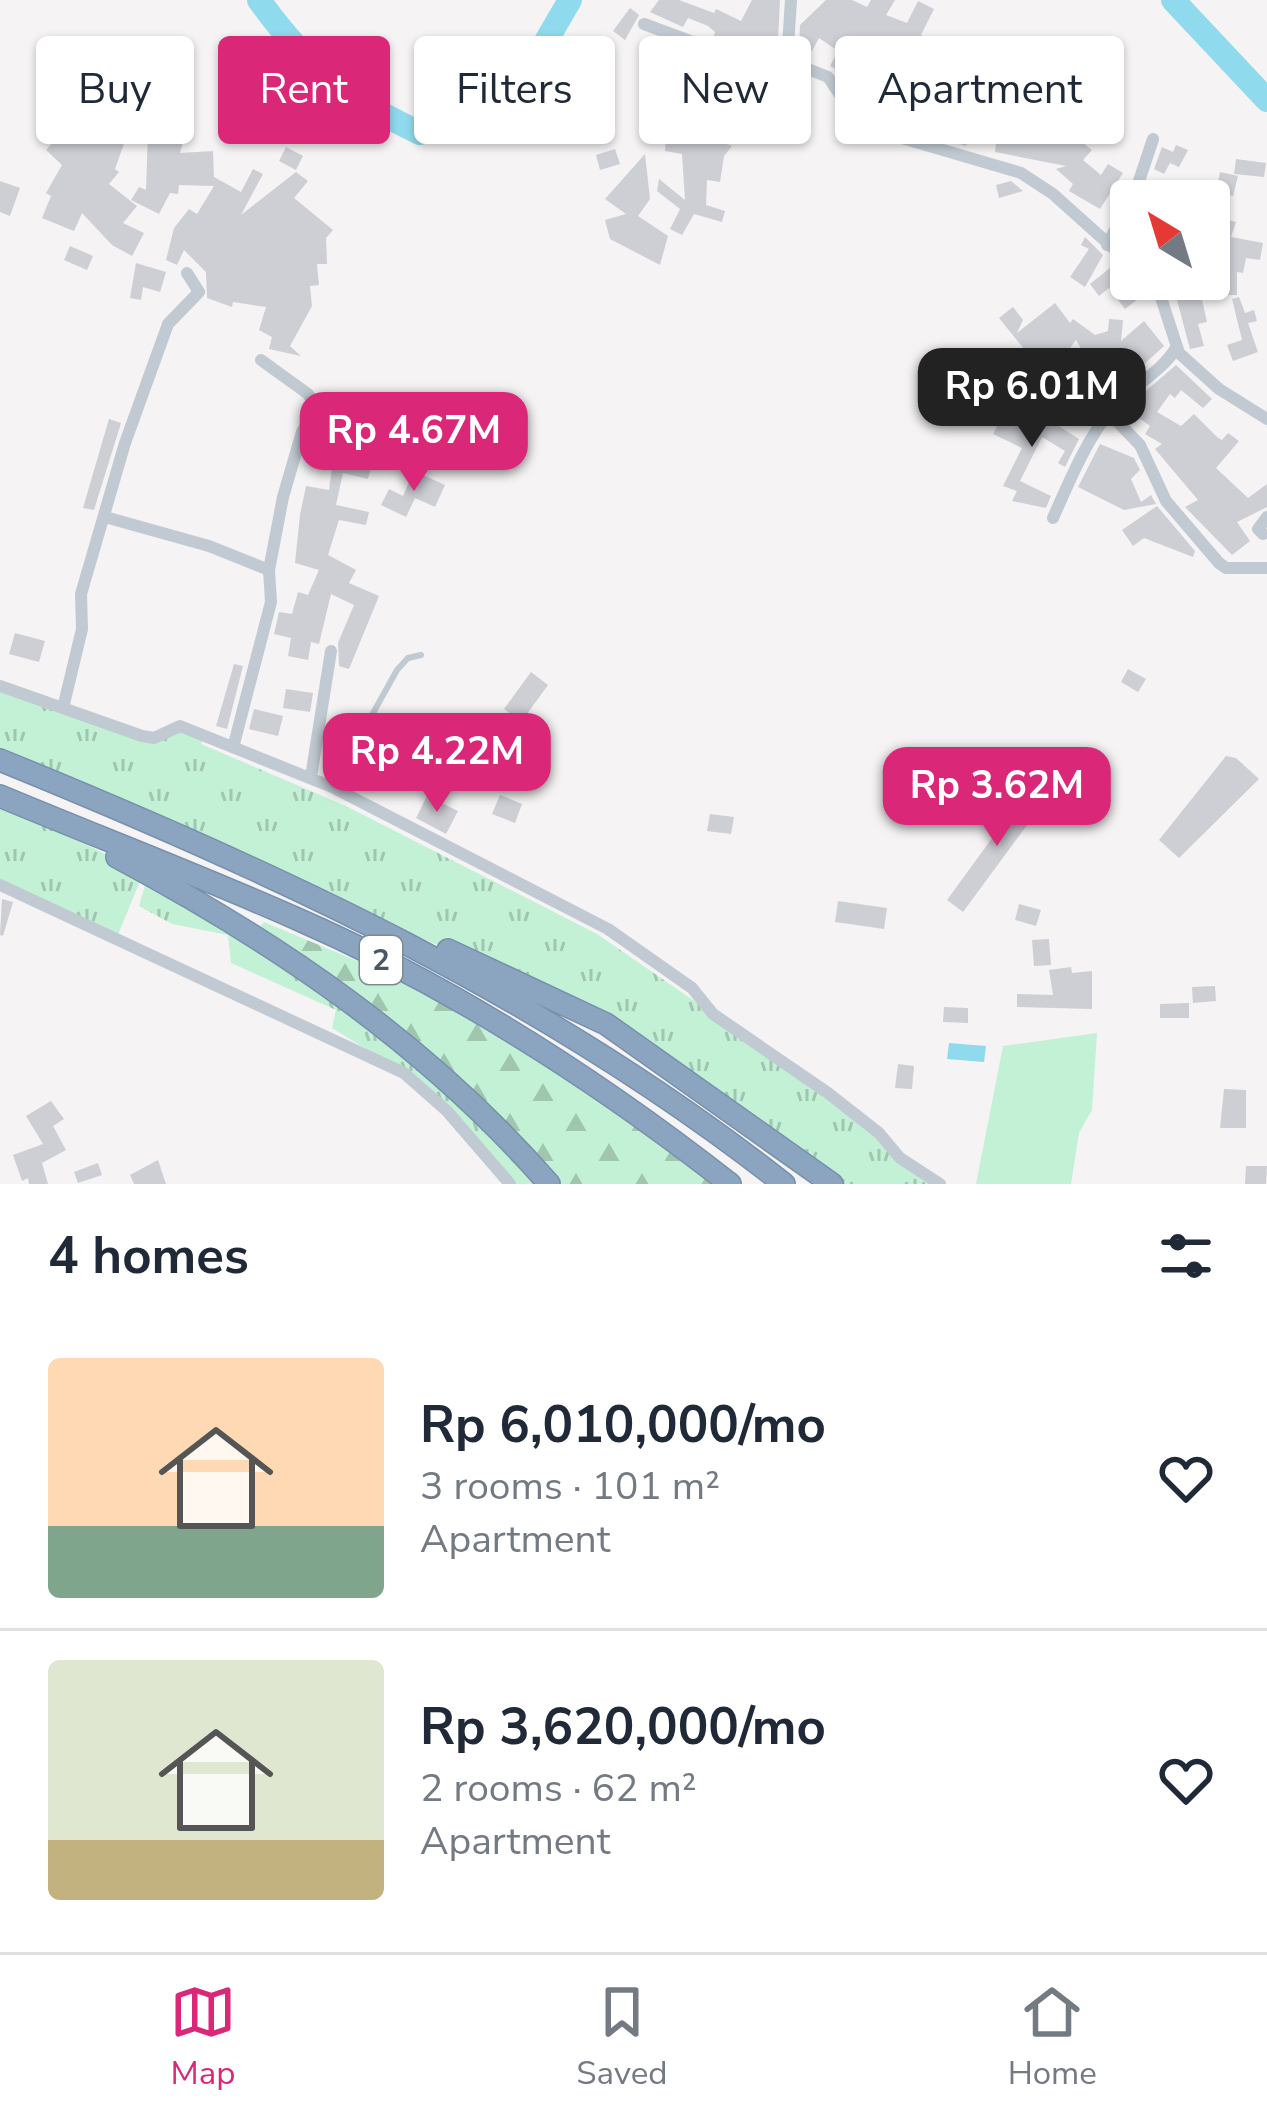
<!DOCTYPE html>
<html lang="en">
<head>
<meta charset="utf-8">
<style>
	body { margin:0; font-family:"Nunito Sans",sans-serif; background:#f6f6f7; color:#1f2937; height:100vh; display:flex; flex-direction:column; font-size:45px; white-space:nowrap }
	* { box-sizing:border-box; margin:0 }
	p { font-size:39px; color:#747a83 }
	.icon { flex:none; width:66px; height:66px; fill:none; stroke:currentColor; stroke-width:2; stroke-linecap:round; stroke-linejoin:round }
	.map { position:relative; height:1184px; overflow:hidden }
	.details { display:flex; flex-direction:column; background:#fff; flex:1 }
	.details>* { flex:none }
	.top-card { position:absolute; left:36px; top:36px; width:1197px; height:108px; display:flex; gap:24px }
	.needle { width:78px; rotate:322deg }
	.controls { position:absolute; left:1110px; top:180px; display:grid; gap:24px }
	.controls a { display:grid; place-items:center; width:120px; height:120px; border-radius:12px; background:#fff; box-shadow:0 3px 9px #0004; font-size:60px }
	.price { position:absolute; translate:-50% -102px; padding:0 27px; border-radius:24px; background:#db2777; color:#fff; font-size:39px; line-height:78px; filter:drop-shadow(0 3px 6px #0008) }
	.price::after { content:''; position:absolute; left:50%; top:72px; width:36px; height:27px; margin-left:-18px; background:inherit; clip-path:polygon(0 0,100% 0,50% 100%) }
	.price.selected { background:#222; color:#fff }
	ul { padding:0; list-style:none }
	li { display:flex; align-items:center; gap:36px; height:300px; padding:0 48px }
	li+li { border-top:3px solid #e0e1e3 }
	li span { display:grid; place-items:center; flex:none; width:336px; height:240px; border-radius:12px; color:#555 }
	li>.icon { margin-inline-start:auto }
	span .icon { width:144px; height:144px; fill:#fffc; stroke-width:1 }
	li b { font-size:51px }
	h2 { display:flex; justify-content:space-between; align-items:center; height:144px; padding:0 48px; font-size:51px }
	.chip { padding:0 42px; border-radius:12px; background:#fff; box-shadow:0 3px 9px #0004; font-size:42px; line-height:108px }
	.chip.selected { background:#db2777; color:#fff }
	.dock { display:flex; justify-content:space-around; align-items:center; height:168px; border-top:3px solid #e0e1e3; background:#fff; font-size:33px; color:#747a83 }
	.dock a { display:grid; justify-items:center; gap:6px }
	.dock .selected { color:#db2777 }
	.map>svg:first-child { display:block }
</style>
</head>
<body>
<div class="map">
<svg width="1267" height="1184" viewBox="0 0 1267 1184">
	<defs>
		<pattern id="grass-tufts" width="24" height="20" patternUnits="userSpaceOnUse" patternTransform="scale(3)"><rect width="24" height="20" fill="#c3f1d5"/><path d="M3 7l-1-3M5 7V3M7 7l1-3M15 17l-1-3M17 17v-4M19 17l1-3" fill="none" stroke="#a0c6b0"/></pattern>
		<pattern id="forest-firs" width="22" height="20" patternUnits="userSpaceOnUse" patternTransform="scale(3)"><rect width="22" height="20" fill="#c3f1d5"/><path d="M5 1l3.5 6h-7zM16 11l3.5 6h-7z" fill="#a0c6b0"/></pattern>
	</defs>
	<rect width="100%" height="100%" fill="#f5f3f3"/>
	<path fill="url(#grass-tufts)" d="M0,687l142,49 29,-9 36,6 -6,11 145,62 251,128 231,159 112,91h-108l-189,-135 -189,-97 -454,-192z
		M0,799l143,75 -26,63 -117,-52z
		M148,875l164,98 237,211h-37l-89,-100 -91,-56 4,-18 -105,-47 -3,-28 -56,-11 -33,-18z"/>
	<path fill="url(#forest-firs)" d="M264,922l218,91 248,171h-181l-63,-68 -234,-181z"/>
	<path fill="#c3f1d5" d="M1097,1033l-5,77 -13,23 -8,51h-95l27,-138z"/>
	<path fill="#90daee" d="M949,1043l37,3 -2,16 -37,-3z"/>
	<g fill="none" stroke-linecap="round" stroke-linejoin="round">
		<path stroke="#90daee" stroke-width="24" d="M259,0c47,66 88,99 161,133l108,-61 42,-72
			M1173,0l94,100"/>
	</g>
	<path fill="#cdcfd5" d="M659,0h20l35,13 2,-4 25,12 11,-21h28l-2,41 -23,18 -3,-8 -5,15 -8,2 -27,-27 3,-9 -7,-6 -20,-8 -5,9 -33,-15z
		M826,0h26l15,7 4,-7h24l-9,15 21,8 11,-22 16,8 -13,26 22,10 -16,43 -16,-7 -11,36 -41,-16 7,-19 25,9 16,-35 -36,-12 -18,34 -23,-12 8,-15 -19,-13 -7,13 -13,-6 1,-20z
		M630,8l9,7 -14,25 -12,-9z
		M1068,44l16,11 -9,13 -16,-11z
		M691,56l11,4 -3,8 22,12 -5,16 -14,-4 3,-11 -21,-7z
		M965,56l32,11 -14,43 -36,-14z
		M86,67l34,12 -4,10 24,9 -25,71 4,3 -10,12 28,22 -14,17 21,10 -12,23 -20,-11 -30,-32 -8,18 -32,-13 9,-22 -5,-3 16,-28 -16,-15 26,-30 -5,-2 13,-25 -7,-3z
		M775,70l11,2 4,29 -22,4 -7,-24z
		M1077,85l22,10 -4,8 22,17 -11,13 -22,-17 -12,18 20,16 -9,10 18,15 7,-11 15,9 -23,36 -31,-18 4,-7 -17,-15 10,-3 -71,-14 2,-19 7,2 5,-15 -10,-3 2,-17 53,19z
		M651,98l30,7 -1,31 26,-11 5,12 21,9 -8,10 -4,26 -13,-2 -1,25 19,6 -3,11 -28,-8 -12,21 -12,-6 10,-20 -23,-18 2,-12 26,21 -3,-46 -17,-3 3,-36 -20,-5z
		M176,105l12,20 -8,28 33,-2 1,26 27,15 12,-23 10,5 -22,41 55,-43 12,9 -14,17 39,32 -7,8 1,26h-10l2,21 -9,1 2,20 -22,40 11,10 -32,-7 3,-12 -13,-7 7,-23 -33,-5 -1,5 -25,-9 -1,-26 -22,-22 -7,15 -11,-5 8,-32 15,-19 8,5 17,-28 -35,-1 -1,9 -8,-1 -11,21 -28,-14 8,-13 7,3 2,-60 28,7 -15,-24z
		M922,113l19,10 3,-7 27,9 -5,21 -53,-17z
		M1176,145l12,5 -9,17 -9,-4 -6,11 -10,-5 8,-22 11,5z
		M286,147l17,9 -7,14 -17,-9z
		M615,149l5,15 -20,6 -4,-15z
		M645,154l5,45 -12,17 30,20 -8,29 -50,-26 -5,-19 21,-6 -21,-15z
		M1236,159l30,4 -2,14 -30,-3z
		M1220,172l18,4 -5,20 -17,-4z
		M0,181l20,7 -10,28 -10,-4z
		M1011,181l12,10 -24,7 -3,-13z
		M1217,217l19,5 -5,15 32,6 -3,17 -14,-2 -3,15 -6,-1v23h-27l-1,-58z
		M1085,237l18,18 -18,32 -15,-10 19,-28 -8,-4z
		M70,246l23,10 -6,14 -23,-10z
		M136,263l30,9 -6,20 -17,-5 -2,13 -11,-2z
		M1115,264l16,10 11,22 -17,13 -16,-21 -10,8 -9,-12z
		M1201,295l6,27 -9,2 6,22 -14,3 -13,-49z
		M1239,297l6,16 9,-3 3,11 -9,2 10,29 -25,9 -6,-16 15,-5 -10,-41z
		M1055,303l15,20 3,-4 22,16 13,-4 1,-12 14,1 -2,21 23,-20 20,25 -55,50 -33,-56 -14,19 34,35 -12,13 -7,-7 -10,10 -10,-10 12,-15 -25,-25 -32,30 -12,25 -14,-6 39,-59 -26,-32 14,-11 10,13 -6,13z
		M1176,365l36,34 -9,9 -22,-18 -6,8 -5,-4 -13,18 24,14 13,-12 23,23 5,3 6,-7 11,8 -23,27 32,30 19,-14v23l-30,15 13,19 -18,14 -47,-48 13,-7 -43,-51 7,-5 -17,-10 5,-8 -24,-18z
		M352,398l21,12 -25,42 38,-12 4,12 -16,5 -6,22 -25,-6 -7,32 33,7 -3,13 -27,-5 -11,35 28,15 -7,13 30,13 -30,73 -10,-3 -1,-23 16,-38 -23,-11 -12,50 -8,-2 -3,18 -20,-4 3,-18 -17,-4 5,-22 13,2 6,-22 10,3 11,-25 -24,-7 5,-48 6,-29 23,4 6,-43 -8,-5z
		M1029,407l50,32 -14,28 -7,-4 7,-12 -23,-14 -22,44 31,15 -5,12 -34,-7 5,-10 -14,-5 19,-38 -29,-14 12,-24 19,9z
		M109,419l12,4 -27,87 -11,-2z
		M1100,444l34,14 6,12 -9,9 10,23 10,-7 5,9 -32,6 -46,-23z
		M414,471l31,14 -10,22 -20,-9 -9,19 -25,-12 8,-16 14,7z
		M1157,506l38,45 -2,6 -49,-19 -11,8 -11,-16z
		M15,633l30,8 -6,21 -30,-8z
		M234,664l9,2 -16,63 -11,-3z
		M1128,669l18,10 -8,13 -17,-10z
		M531,672l17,13 -27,37 -17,-13z
		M286,689l27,4 -3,19 -27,-4z
		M254,709l29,7 -5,20 -29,-7z
		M455,744l14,7 -8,16 -14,-7z
		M1226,756l10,2 23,21 -80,79 -20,-18z
		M1030,786l17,12 -84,114 -16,-12z
		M500,795l22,9 -7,19 -23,-9z
		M427,796l31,15 -12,23 -30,-16z
		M710,814l24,3 -3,17 -24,-3z
		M2,899l11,3 -10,34 -3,-1z
		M838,901l49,7 -3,21 -49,-7z
		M1019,904l22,6 -5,16 -21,-6z
		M1049,939l2,26 -17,1 -2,-26z
		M1071,967l1,6 20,-2v38l-75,-2v-13l36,1 -4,-25z
		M1215,986l1,15 -23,2 -1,-16z
		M1189,1003v15h-29v-14z
		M944,1007l24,1v15l-25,-1z
		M898,1064l16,2 -2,23 -17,-1z
		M1224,1089l22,1v38h-26z
		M51,1101l13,18 -11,7 13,24 -24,13 6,21h-19l-1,-6 -6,3 -9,-26 30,-11 -17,-28z
		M158,1160l8,24h-32l-4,-9z
		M98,1163l4,12 -24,8 -4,-11z
		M1246,1166h21l-1,18h-21z"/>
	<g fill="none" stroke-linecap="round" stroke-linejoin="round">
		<g stroke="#7690ad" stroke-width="24">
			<path id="motorway" d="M0,760c278,113 547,237 784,424
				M0,796c98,41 198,79 295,122 156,68 301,161 435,266
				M117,857c161,86 311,188 432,327
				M448,950l158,74 226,160"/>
		</g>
		<path stroke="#c1cad2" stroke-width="6" d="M332,787l65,-117 11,-12 13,-3"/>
		<path stroke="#c1cad2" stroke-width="12" d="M644,24l57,21 35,35 15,-4 24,-20 53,21 33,49 160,47 32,21 78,70
			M787,61l4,-61
			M1107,245l29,-55 17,-51
			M1155,279l24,74 40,36 48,30
			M1109,413l31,32 26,56 53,62 7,5h41
			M105,517l104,29 60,24
			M1053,518c17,-38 33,-78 60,-111 20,-22 47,-33 63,-59
			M1263,534l-5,-5 9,-12
			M0,686l142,50 12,2 26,-12 152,61 276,142 84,59 21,26 115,79 51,40 21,25 40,26
			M63,708l19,-79 -1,-35 44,-151 43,-119 31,-32 -12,-19
			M234,744l37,-142 -2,-32 14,-73 19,-65 15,-24 -9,-14 -47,-34
			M311,777l20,-126
			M0,885l404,188 43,38 63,73"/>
		<use href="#motorway" stroke="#8ba5c1" stroke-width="21"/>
	</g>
	<g text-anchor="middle" stroke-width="9" stroke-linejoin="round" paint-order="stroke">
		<rect fill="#fff" stroke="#808990" stroke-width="3" x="360" y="936" width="42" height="48" rx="9"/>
		<g font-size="30" font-weight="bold" fill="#4a5661">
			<text x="381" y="970">2</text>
		</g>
	</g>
</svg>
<div class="controls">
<a><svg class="needle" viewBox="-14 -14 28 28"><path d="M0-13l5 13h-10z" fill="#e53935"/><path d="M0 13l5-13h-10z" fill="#747a83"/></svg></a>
</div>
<b class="price selected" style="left:1032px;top:450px">Rp 6.01M</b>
<b class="price" style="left:414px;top:494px">Rp 4.67M</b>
<b class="price" style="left:437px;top:815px">Rp 4.22M</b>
<b class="price" style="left:997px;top:849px">Rp 3.62M</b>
<div class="top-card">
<a class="chip">Buy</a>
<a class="chip selected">Rent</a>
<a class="chip">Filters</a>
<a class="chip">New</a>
<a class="chip">Apartment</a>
</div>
</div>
<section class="details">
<h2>4 homes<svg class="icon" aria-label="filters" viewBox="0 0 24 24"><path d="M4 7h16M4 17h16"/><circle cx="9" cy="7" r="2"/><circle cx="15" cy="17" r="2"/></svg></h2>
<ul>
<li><span style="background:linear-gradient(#ffd9b3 70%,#7fa58c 0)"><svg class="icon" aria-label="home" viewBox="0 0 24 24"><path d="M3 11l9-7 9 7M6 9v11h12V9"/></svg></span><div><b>Rp 6,010,000/mo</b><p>3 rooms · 101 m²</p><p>Apartment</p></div><svg class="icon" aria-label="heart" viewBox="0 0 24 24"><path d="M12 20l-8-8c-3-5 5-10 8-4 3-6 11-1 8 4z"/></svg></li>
<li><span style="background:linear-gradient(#dfe7d0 75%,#c2b280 0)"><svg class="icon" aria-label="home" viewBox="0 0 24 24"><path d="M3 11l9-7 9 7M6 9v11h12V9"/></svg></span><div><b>Rp 3,620,000/mo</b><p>2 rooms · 62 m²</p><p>Apartment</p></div><svg class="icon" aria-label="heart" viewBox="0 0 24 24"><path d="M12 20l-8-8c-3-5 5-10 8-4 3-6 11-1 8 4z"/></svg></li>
</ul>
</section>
<nav class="dock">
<a class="selected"><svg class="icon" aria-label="map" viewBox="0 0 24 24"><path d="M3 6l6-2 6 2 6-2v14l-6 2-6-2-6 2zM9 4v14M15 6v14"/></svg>Map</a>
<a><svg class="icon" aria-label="saved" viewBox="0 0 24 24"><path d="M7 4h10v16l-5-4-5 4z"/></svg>Saved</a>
<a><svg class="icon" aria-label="home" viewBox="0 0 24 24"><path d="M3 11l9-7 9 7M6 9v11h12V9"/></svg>Home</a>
</nav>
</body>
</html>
